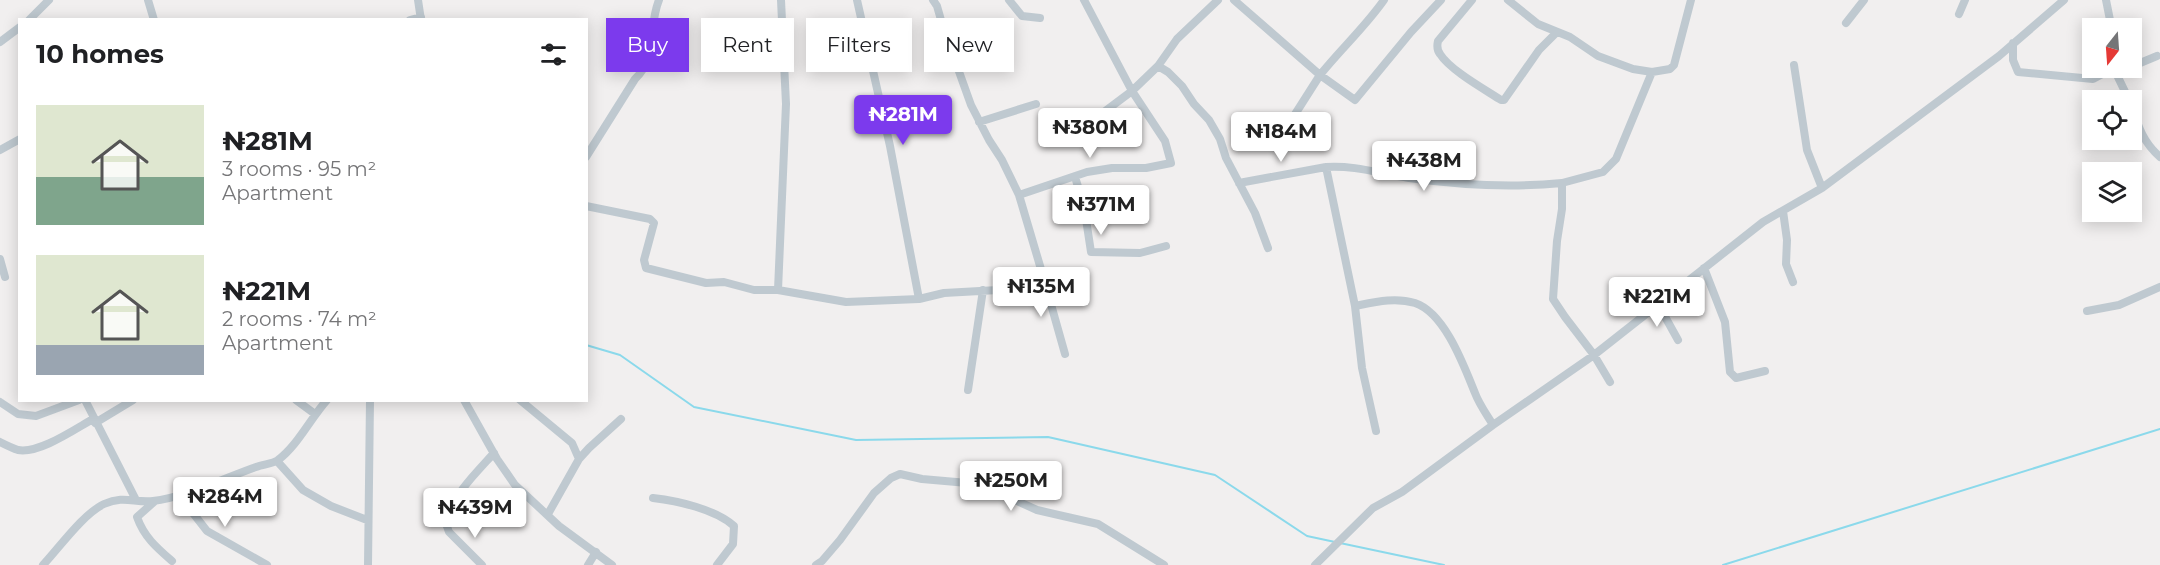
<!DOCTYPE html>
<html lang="en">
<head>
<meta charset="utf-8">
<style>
	body { margin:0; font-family:Montserrat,sans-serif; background:#f2f2f2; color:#202124; height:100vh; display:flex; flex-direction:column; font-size:22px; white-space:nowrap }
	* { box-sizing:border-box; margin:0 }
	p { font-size:20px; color:#757577 }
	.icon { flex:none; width:33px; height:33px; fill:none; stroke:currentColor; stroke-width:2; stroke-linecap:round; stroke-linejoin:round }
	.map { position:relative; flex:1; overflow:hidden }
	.details { position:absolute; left:18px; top:18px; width:570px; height:384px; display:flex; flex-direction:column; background:#fff; border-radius:0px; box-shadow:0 3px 15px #0003 }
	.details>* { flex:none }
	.hud { position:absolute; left:606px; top:18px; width:570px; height:54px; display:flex; gap:12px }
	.needle { width:39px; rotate:197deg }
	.fabs { position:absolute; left:2082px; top:18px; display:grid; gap:12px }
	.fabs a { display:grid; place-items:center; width:60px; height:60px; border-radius:0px; background:#fff; box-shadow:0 3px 15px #0003; font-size:30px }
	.price { position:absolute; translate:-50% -51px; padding:0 14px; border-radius:6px; background:#fff; color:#222; font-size:20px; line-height:39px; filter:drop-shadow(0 2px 3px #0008) }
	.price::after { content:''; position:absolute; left:50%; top:36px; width:18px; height:14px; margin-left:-9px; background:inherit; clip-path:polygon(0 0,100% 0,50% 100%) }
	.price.active { background:#7c3aed; color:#fff }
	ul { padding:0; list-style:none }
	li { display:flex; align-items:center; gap:18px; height:150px; padding:0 18px }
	li span { display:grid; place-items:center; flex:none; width:168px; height:120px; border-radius:0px; color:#555 }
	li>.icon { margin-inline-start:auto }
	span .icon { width:72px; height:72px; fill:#fffc; stroke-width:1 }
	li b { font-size:26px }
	h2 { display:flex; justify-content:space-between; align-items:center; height:72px; padding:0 18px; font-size:26px }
	.pill { padding:0 21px; border-radius:0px; background:#fff; box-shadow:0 3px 15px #0003; font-size:21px; line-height:54px }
	.pill.active { background:#7c3aed; color:#fff }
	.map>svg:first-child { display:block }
</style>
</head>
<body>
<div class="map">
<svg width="2160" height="565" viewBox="0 0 2160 565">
	<rect width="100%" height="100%" fill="#f1efef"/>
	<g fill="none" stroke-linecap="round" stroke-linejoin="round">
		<path stroke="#8bd9eb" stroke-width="2" d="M586,345l34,10 74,52 162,33 192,-3 167,38 92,61 28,6
			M1340,543l104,22
			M1723,565l437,-136"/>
		<path stroke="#bfc9d0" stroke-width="8" d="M148,0l6,20
			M418,0l3,20
			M781,0l5,104 -8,186 68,12 73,-3 25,-6 54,-3 45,-14 -24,-81 -17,-35 -13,-20 -18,-35 -28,-78 -6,-21 -4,-6
			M857,0l33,146 29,153
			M1009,0l13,16 18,2
			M1234,0l86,75c21,-26 45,-48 64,-75
			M1472,0l-34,41c-1,4 -1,9 2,13 10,16 44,35 61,46h3l35,-50 18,-18
			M1508,0l30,24 32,13 28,19 35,13 19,3 -36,87 -13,13 -41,11
			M2106,0l4,20 -1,8
			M1959,14l6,-14
			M29,20l20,-20
			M410,20l11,-3
			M1846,23l18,-23
			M0,42l20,-15
			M2013,43v17l5,12 75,7 15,-8 -1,-3
			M1794,65l13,85 15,38
			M1158,66l10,6 14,14 12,18 15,16 11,19 6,19 29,55 13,35
			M2108,71l8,2 41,-17
			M1652,72l18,-3 4,-4 17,-65
			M2116,73l13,27
			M2132,107c6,20 12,36 28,50
			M1292,119l28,-44 35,25 56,-68 30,-32
			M979,122l57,-18
			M1072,136l60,-45 26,-25 19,-27 41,-39
			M0,150l20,-11
			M586,157l49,-78c22,-20 13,-53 24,-79
			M1075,177l9,29 7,46 49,1 26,-7
			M1239,183l87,-16
			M1019,195l68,-23 25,-4h34l25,-5 -6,-22 -33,-50 -48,-91
			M586,206l64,13 4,4 -10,37 2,8 60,15 18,-1 30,8h24
			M1783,211l4,29 -1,24 7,18
			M0,259l5,18
			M1704,268l21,54 5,50 6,6 29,-7
			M1043,276l22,78
			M1658,304l20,36
			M1355,306c20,-4 40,-9 60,-3 30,10 49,63 60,90 4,11 12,22 18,32
			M2087,311l32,-6 41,-18
			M968,390l15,-100
			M85,400l51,100
			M296,400l19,14
			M464,400l33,59 18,26 44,41 53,39
			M520,400l52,43 7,16 -31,55
			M0,402l18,12 18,2 43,-16
			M95,423l38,-23
			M1376,431l-14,-63 -7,-62 -29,-139c29,-2 55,7 83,11 51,7 102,10 153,5v26l-5,32 -4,58 12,18 29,38 16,27
			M0,442c6,3 12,6 18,8 21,4 57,-21 75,-31
			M579,459l10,-11 32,-29
			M277,461l26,29 28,16 36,14
			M178,494l29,37 60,34
			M653,498c25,3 62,11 81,28l-1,18 -16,21
			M155,501l-18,16c7,20 20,31 35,44
			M43,565c16,-17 40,-51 61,-61 20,-9 30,-1 49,-3 30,-3 74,-24 103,-34 7,-3 17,-3 22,-7 20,-15 32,-41 49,-60
			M368,565l2,-165
			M482,565l-33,-33 -4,-11c10,-28 30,-47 49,-68
			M588,565l8,-13
			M816,565l6,-4 18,-21 34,-47 17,-15 9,-4 22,5 57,5 58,26 61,14 66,41
			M1315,565l58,-57 29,-16 91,-67 101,-70 169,-133 59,-34 177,-132 65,-56"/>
	</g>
</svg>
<div class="fabs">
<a><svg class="needle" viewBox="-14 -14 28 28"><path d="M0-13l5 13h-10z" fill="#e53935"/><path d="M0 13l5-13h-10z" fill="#757577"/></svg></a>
<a><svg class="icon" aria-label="locate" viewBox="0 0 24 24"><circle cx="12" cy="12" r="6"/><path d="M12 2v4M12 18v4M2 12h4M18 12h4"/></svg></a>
<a><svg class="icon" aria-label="layers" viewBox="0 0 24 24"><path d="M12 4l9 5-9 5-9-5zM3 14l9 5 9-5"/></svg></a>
</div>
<b class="price active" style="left:903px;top:146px">₦281M</b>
<b class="price" style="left:1090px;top:159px">₦380M</b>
<b class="price" style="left:1281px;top:163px">₦184M</b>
<b class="price" style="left:1424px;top:192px">₦438M</b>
<b class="price" style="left:1101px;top:236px">₦371M</b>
<b class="price" style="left:1041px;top:318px">₦135M</b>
<b class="price" style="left:1657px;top:328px">₦221M</b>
<b class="price" style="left:1011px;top:512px">₦250M</b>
<b class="price" style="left:225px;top:528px">₦284M</b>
<b class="price" style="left:475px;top:539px">₦439M</b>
<div class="hud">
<a class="pill active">Buy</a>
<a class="pill">Rent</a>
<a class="pill">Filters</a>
<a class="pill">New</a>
</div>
<section class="details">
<h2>10 homes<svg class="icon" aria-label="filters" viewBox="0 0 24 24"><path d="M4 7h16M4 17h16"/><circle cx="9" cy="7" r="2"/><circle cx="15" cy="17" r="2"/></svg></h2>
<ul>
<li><span style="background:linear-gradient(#dfe7d0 60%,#7fa58c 0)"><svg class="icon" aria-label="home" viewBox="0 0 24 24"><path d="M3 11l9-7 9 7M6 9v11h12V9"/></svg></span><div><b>₦281M</b><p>3 rooms · 95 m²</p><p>Apartment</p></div></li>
<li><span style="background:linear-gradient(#dfe7d0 75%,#9aa5b1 0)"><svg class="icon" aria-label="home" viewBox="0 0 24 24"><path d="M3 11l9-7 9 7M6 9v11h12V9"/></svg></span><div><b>₦221M</b><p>2 rooms · 74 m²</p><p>Apartment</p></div></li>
</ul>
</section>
</div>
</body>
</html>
